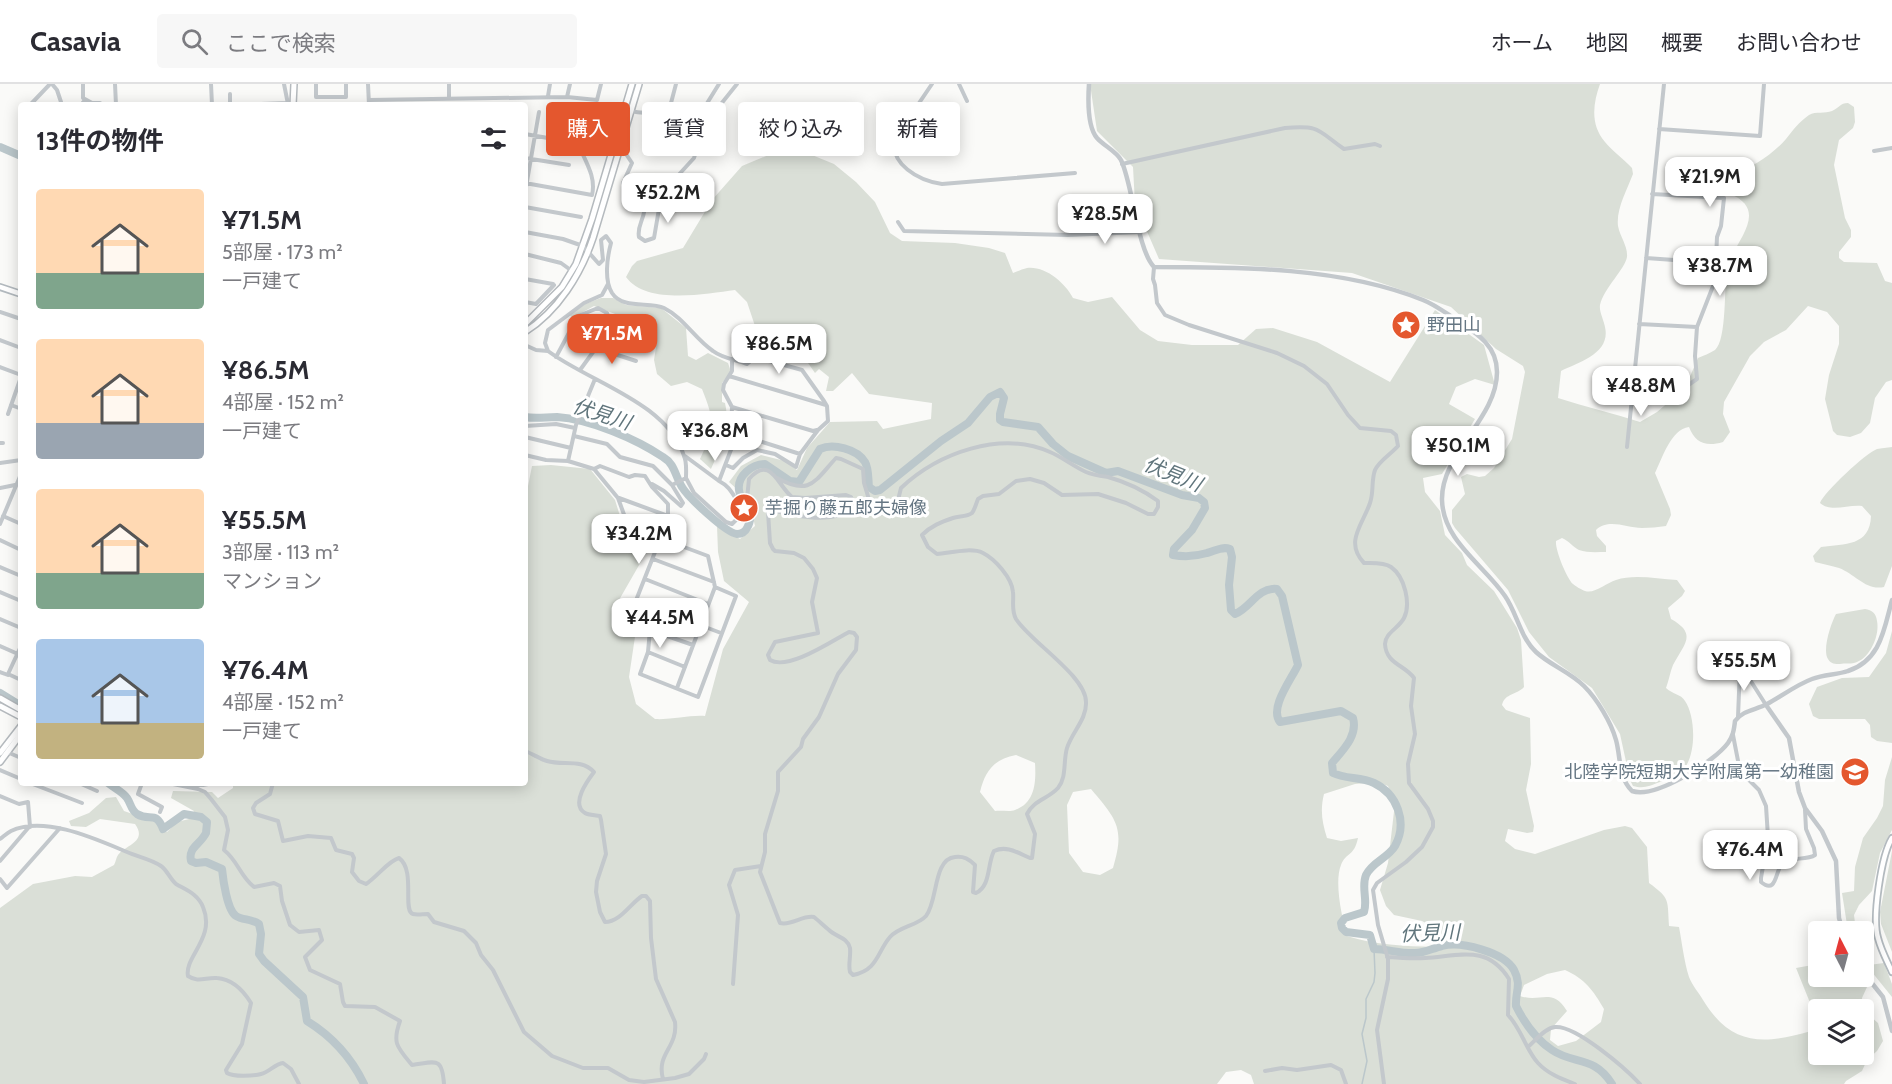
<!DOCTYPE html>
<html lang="ja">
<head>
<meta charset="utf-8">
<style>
	body { margin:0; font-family:Cabin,"Noto Sans JP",sans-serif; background:#f7f7f7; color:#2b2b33; height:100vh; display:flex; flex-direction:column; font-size:22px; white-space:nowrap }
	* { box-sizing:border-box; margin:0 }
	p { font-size:20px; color:#7c7c81 }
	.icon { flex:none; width:33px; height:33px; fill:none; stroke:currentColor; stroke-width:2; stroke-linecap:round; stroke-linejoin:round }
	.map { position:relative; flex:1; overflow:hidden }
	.details { position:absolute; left:18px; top:18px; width:510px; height:684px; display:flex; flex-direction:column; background:#fff; border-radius:6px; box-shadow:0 3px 15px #0003 }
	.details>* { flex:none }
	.top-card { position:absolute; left:546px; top:18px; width:570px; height:54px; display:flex; gap:12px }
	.needle { width:39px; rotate:354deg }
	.fabs { position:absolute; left:1808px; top:837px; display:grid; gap:12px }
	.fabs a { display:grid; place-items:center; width:66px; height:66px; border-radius:6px; background:#fff; box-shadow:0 3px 15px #0003; font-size:30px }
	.price { position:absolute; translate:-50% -51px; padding:0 14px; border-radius:12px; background:#fff; color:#222; font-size:20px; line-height:39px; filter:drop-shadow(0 2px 3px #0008) }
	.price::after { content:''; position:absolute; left:50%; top:36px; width:18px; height:14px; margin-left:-9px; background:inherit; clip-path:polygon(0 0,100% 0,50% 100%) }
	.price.current { background:#e4572e; color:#fff }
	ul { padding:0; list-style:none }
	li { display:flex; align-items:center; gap:18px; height:150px; padding:0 18px }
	li span { display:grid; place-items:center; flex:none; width:168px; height:120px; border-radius:6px; color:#555 }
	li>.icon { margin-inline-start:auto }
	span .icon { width:72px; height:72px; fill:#fffc; stroke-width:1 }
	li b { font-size:26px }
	h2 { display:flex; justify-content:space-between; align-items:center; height:72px; padding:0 18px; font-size:26px }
	.pill { padding:0 21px; border-radius:6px; background:#fff; box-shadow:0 3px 15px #0003; font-size:21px; line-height:54px }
	.pill.current { background:#e4572e; color:#fff }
	header { display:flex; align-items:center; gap:36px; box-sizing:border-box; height:84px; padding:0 30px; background:#fff; border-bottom:2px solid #e1e1e2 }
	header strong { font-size:28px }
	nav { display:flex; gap:33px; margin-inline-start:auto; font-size:21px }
	.search { width:420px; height:54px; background:#f7f7f7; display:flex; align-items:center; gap:15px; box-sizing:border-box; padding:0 21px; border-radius:6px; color:#7c7c81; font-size:22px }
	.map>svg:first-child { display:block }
</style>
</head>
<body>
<header>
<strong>Casavia</strong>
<div class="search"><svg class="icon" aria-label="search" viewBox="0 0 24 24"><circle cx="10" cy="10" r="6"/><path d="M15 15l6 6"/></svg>ここで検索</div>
<nav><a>ホーム</a><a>地図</a><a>概要</a><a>お問い合わせ</a></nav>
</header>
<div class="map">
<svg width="1892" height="1000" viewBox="0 0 1892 1000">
	<rect width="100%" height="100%" fill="#fafaf8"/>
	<path fill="#dadfd7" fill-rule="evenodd" d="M1090,0h510c-7,19 -10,41 5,58 7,9 19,17 27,26l1,6c-6,16 -17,35 -15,52 2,11 10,20 9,31 -2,12 -23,31 -27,48 -1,7 4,15 5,22 6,26 -25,35 -44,44l-3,27c27,9 55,15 82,24l17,-10 28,-24 13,-30c5,-2 12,-5 17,-8 12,-10 9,-65 12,-82 5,-24 45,-57 3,-74v-20c21,-5 42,-19 56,-35 7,-9 13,-17 23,-24 7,-4 16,-1 23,-4 7,-3 8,-8 16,-8l6,4 1,15 -2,6 -14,12 -5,25 11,53 6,12v7l-12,15v6l5,4 33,1 8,18 7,2v97l-6,2 -11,16 -5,25 -9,10 -11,4 -13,-2 -4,-4 -8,-32 4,-24 10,-31v-18l-12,-14 -19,-6 -22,24 -22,12 -14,14 -26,46 -1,12 7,18 -7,10c-17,5 -28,1 -34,-15 -18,2 -27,32 -34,46l15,36 1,6 -5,11c-8,1 -16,2 -24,2 -16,0 -33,-10 -46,2l1,6 9,10v6c-9,0 -19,1 -27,-2 -6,-3 -10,-9 -17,-12l-6,3c-1,8 10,36 17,43 2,2 9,6 12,7 10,3 21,-8 31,-11 18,-6 41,-1 61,0l8,11 -3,5 -14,12 3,11c27,15 13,25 2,46 -3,7 -4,15 -7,23 6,6 15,6 19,13 11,16 12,57 -4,71 -5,5 -14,7 -21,10 -11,4 -16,7 -27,4l-3,-6 -10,-46 -28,-46 -43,-31 -20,-25 -21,-42 -53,-62 -3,-5v-13l13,-16 -4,-17 6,-3 12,3 6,-1 9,-8 18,-29 13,-67 -2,-6 -27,-17 -45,-42 -99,-34 -193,-14 -24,-55 -2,-37 -36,-36z
		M790,62l44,18 22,18 19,20 15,31 12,8 53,2 34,5 16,5 8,20c5,-2 10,-4 14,-5 19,-2 38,15 46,30l15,4 24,-5 28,33 18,11 34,4h46l18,-16 17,-1 44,14 73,40 45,-72 49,35 11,40 -20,-6 -19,8 -7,17 26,15 -33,55 -19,4 2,14 15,19 5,24 17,18 5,12 27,26 23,37 4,12 3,47c-7,8 -19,6 -22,18l4,5 24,8 1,46 -5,26 8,36 -1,6 -6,1 -19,-4 -3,12 10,8 20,5 69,-24 21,-4 7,2 15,19 2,36c22,16 18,17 20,43l10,1c3,16 5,34 10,50 3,8 10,16 14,23 28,46 60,45 108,31l6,-11 -21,-52 22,-4v12l43,1 6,10 -5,11 1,12 15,13 5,18 -6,10 -10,9 -5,11 -16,10 -2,3h-590l-3,-9 -10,-5 -15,2 -9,12h-1217v-176l33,-24 42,-8 17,1 22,-12c2,-4 2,-7 4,-10 7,-10 30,-13 17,-31l-35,-5 -14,8 -15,-1 -2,-5 20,-8 17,-15 10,-1 8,14 32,11 11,10 10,-10 12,-3 5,-8 -23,-13 2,-7 39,1 6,6 15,-10v-5h292v-293l3,-4 4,-20 19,-1 39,4 25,31 10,32 17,28 -27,47 21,23 -7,47 7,27 19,15c17,1 33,-4 50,-3l18,-67 26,-47 -25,-21 -6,-29 -1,-26 23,13 15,-13 -6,-26 -20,-18 12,-16 20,-11 24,6 12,9 10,-22 23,-26 47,-1 6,8 48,-10 1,-16 -63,-9 -17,-21 -19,18h-7l3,-14 -10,-8 -4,4 -7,-10 -46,-16 -15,-45 -12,-12c-30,4 -89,15 -109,-13l6,-11 5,-5 46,-13 29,-48 30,-34zM1016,671l19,8c1,17 1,40 -20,47 -5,2 -13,0 -20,1l-15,-19c5,-21 14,-33 36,-37zM1377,698l11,4 7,17 -7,60 -8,27 6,16 8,9 28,6 17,9 4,7 -9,10c-29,-1 -59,-2 -87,-11 -5,-18 -13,-54 -6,-71 5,-13 13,-8 17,-27l-17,3 -14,-3c-5,-16 -7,-28 -3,-44l31,-10zM1091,705c26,31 34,39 22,79l-13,7 -17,-3 -14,-19 -2,-48 6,-13zM1565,886c20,9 28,20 39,39l-3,13 -25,19 -18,5 -8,-6 1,-11 16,-18c-15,-24 -26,-8 -47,-15l4,-11 23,-11zM1818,926h45v44h-45z
		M601,214h12l13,7 35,3 25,20 2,28 8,4 12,-7 20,10 3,9 -9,11v19l3,1c6,30 -2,39 -14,66l-11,-10c15,-32 15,-37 2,-70l-15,-7 -16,4 -14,-12 -3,-14 3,-19 -26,-21 -37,-14 -22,12 -2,-3 15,-11z
		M1892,363v119l-8,21c-18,4 -29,-13 -45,-19 -7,-2 -16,-4 -24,-6l-2,-6 8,-9c24,-3 49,-1 50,-31l-9,-10c-13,-2 -31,7 -42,-3 4,-11 46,-50 57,-54 4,-1 10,-1 15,-2z
		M1865,525c7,1 11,4 12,12 3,14 -7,38 -23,42 -4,1 -9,0 -14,1 -5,0 -9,0 -12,-5 -6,-9 3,-36 8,-45z
		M1892,547v112l-15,-2 -6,-4 -1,-12 -5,-6h-46l-6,-3 -4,-12 8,-17 25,-9 27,-1 17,-24z
		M1892,673v73l-12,23 -8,38 -13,14 -5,10 2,16h-8l-6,-38 12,-2 1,-24 8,-29 14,-20 6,-12 2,-26z
		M1892,767v101l-11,-28 -1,-12z
		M1863,872l6,9 15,-2 8,21v13l-29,-36z"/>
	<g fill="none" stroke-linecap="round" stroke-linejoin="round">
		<path stroke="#bbc7cb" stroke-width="1.5" d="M1362,1000l5,-23 -5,-27 4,-16v-19l8,-17 1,-9 -1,-24"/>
		<path stroke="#bbc7cb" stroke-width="8" d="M0,63l21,9
			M525,333c11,2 21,0 32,0 33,2 79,22 106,40 12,7 12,19 19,30 6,10 44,46 55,47 5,0 8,-2 10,-6 10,-17 -7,-25 -8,-38 -2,-14 13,-26 26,-26l25,17 9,1 21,-33c13,-6 37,0 45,13 4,7 3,17 4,25l6,4 5,-1 61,-49 27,-18 22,-26 10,-5 4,6 -4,16v6l3,2 35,5 15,17 15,12 38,17 12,-2 64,24 17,3 5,4 1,6 -13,22 -18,19 -1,6c11,2 24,1 34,-2 8,-2 15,-7 23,-4l2,8 -3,28 2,25 4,4c16,-6 22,-27 42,-25l5,7 16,69c-7,15 -29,43 -18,57l61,-11 12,7c5,18 -10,32 -21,45l1,10c12,6 28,4 41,10 23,11 34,39 21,63 -7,12 -23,16 -29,29 -5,12 2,25 -2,37l-19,6 -4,5 1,5 4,4 24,3 4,14c14,0 27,5 41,4 10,0 18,-5 27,-7 19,-5 62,6 72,24 8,15 1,22 2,36 8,16 21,34 36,44 22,15 42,5 60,34
			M0,609l21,13
			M108,699c6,5 15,9 19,15 4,6 4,12 10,16 13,8 19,-4 26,15l21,-15 17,3 6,5c0,1 -1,11 -1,11 -6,12 -18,14 -15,28l5,2 10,-1 16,7c1,10 5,41 14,47 6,4 16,3 23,8l2,10 -2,20 5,7 39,36 4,24c26,16 44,36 57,63"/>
		<g stroke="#b3babf" stroke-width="8">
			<path id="secondary" d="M0,203l21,7
				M1892,754c-11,18 -20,80 -14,100 3,12 9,23 14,34"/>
		</g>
		<g stroke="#b5babe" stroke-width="8">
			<path id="primary" d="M293,21l1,-21
				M525,240l37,-37 14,-23 16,-45 40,-135
				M525,248c33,-21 56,-58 68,-94l46,-154
				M0,614l21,12
				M0,622l21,11
				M0,669l21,-27
				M0,678l21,-28"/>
		</g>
		<path stroke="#c3c8cc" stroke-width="4" d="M52,0l5,6 5,15
			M83,0v14l9,5h8v2
			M115,0l1,21
			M211,0l1,21
			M284,0l4,20
			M316,0v13h30v-13
			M368,0l1,21
			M449,0v14
			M932,0l-36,53c-9,27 24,44 46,47l133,-11
			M959,0l8,17
			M548,12l2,-12
			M567,13l30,3 4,-16
			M369,16l198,-3 3,-13
			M668,20l10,3 -5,18 18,4 28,-45
			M30,21l20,-21
			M81,21l4,-5
			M230,21v-11
			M236,21l52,-2
			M631,27c16,4 26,1 40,-8l5,-19
			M1659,45l101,7 4,-52
			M525,50l40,7 -3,-15
			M1874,67l18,-3
			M619,68l7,2 6,9 -9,20 3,5 17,8c6,21 -7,27 -4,41l6,4 9,-3 6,-35 13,-22 21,-23 11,-34 32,-40
			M525,74l44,7
			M1122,80l163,-36c36,-3 32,2 59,21l31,-5 5,2
			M525,99l67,12c6,-24 -16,-44 -19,-69
			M525,109l14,-81
			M525,123l56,10
			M898,138l6,9 164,4 73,-3
			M525,148l38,7 20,7 16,18 4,-4 -2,-20 5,-4 5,7c-4,15 -7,37 1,50 11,17 38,8 52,15 20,10 31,31 49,43 9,7 23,9 34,13l8,-7 47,13 22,31 3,5 1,15 -10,9 -18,24 -69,-22 1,-25 -9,-17 1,-6 8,-13v-12
			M525,170l36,9 11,8
			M1646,174l70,5
			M1154,183l-1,12 2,6 2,18 8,12 24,10 88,28 27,13 23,18 21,31 12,13 31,3 5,4 2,11c-7,8 -19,15 -23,24 -4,11 -1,22 -5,33 -7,21 -26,39 -6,60 8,0 20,-1 27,4 14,10 20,37 13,51 -5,10 -19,15 -19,26 1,20 20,21 29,34l-3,28 4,28 -7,30 1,19 19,26 5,12v6l-11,20 -16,15 -29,21 -4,7 5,35 10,34v20l-11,51 7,54
			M525,195l28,5
			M525,218l11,2 18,-19
			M0,228l21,7
			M1639,240l58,3
			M0,256l21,8
			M525,261l11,5 12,1c41,31 119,51 136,105 3,6 2,15 2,22l-14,7 11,18 -2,3 -17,-15 -12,-7
			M596,264l40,13
			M548,267l-3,-8 3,-13 36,-27 18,-8 6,-11
			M556,273l22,-41 20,-8 9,5 2,6 -13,29 -16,22
			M0,283l21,8
			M729,292l97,29
			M1633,304l48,2 16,-11 -2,-23 2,-29 18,-46 2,-44 4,-11 3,-28 -72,-4
			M11,321l8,3
			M732,323l81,24 4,-1
			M8,330l13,-37
			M525,344v-2l31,-2 19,4
			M574,352l33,8 13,13 33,9 19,19
			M525,353l46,11
			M0,359h3
			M1627,363l37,-363
			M525,371l21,5 22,1 26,8 6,-3 29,11 6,-2 10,1 7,11 16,17v15l-35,89 17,22 -2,22 -8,22 58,23 38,-101 -21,-9
			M685,372l34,25 18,-47
			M568,377l8,-36 19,-46
			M0,379l21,-3
			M726,381l7,3 10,-10 14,-8 18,4 21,13 4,-13
			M594,385l24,29 8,22 7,8 75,28 7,31 -38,101
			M686,394l8,15 32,29 6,2 7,-7 2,-11 6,-7 2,-20c21,-25 29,7 43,18l13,1 41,-3 5,2 4,11c-22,17 -59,8 -84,2l-3,2 2,31 3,6 2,2 19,2 10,5 9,11 4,9 -5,24 6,31 -43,9 -7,13 2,5c18,11 62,-19 79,-28l5,1 3,4 -1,13 -18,24 -19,43 -16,22 -2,8 -23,25v19l-13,43v18l-5,20 20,51c12,3 22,-8 34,-6 5,4 10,9 15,13 7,7 18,7 21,18 1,9 -2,16 0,24l3,3c25,-5 24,-23 37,-38 10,-11 27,-11 36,-21 12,-15 7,-57 29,-59 9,-1 14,2 20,8l-2,27 3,1c15,-7 11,-29 18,-42 13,-6 24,2 36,7h2l3,-24 -8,-20c7,-14 21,-15 31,-26 9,-11 5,-27 9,-40 5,-16 20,-29 19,-46 0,-26 -55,-60 -70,-83 -5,-9 -2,-18 -3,-27 -1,-14 -18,-33 -30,-39 -12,-6 -33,0 -46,1l-9,-7 -6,-12c9,-9 19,-13 31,-17 6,-2 14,-1 19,-5 3,-4 4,-9 6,-14l5,-3 16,-2 17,-13 14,-2 14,4 18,12 36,-1 28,9 22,11h6l4,-7v-6c-15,-11 -32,-19 -50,-24 -7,-1 -15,-2 -22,-5 -13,-6 -24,-15 -36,-20 -49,-22 -112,1 -149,36l-5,20 -22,8 -10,-33 -1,-14 -22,-10 -5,-1c-22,24 -26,38 -59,20
			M719,397c12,6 14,15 22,25
			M0,404l15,-3
			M619,414l49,18
			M3,432l18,8
			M0,440l21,-50
			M0,456l21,10
			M653,475l61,23
			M0,483l21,9
			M645,495l63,25
			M0,508l21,9
			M637,517l84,32
			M0,535l21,9
			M650,546l43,15
			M0,562l18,8
			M21,562l-13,28 13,6
			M648,568l37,15
			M1733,569l33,52
			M0,588l8,3
			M1738,633l2,-50
			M1733,651l7,36 19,19 7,16 2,31 -7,41v4c16,13 14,-11 21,-18 8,-8 24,-3 33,-9l-1,-7 -8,-19 -1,-19
			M525,667c8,3 15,8 22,10 16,5 34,-3 47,11 -6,8 -24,32 -9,41 3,2 10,2 15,3l1,4 5,34 -9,27 -1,11 4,20 5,10c15,0 25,-18 37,-26h4l4,5 1,37 5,41 19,43c3,26 -19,31 -12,57
			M7,668l14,6
			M0,686l21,9
			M30,699l52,20
			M79,699l18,8
			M142,699l-4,11 24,13 -2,5
			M168,699l30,6 7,3 6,7 14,18 3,13 -4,20c14,11 16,26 30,37l20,-4 6,3 2,15 8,24 9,7 20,-2 3,10 -17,17 5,13 30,14 3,18 2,4 30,1 25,14c-8,22 -3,26 12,44 24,-3 30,-9 32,19
			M273,699l-3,11 -14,9 -3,5 2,6 23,7 5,20 25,-5 23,2 5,12 16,4 2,4 -2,14 7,9 7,3c11,-7 22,-23 33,-26 17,12 3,53 14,56 4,1 10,0 15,0l6,8 30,9 12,12 5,12 12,15 31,62 28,24 31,12h25l21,12 15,2 31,-4 14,-4 15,-15 2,-5
			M187,701h16l1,-2
			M203,701l10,-2
			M0,712l19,8 9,-2 2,25
			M0,755c4,-3 7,-6 11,-8 33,-16 85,8 116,21 11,5 24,7 34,14 6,4 9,13 15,18 10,6 22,10 27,23 13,31 -19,50 -15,69 10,7 18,1 29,2 15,1 26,12 34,25l-9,41 -16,26 1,3c6,4 27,3 34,1 8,-2 14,-10 22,-11l8,6 8,15
			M0,777l29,-34
			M0,795l7,9 53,-60
			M1387,873c13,1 25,2 38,1 34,-2 62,-14 84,21l-1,36c14,15 18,35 30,48 10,11 24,16 37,21
			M733,900l5,-69 -9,-30 6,-15 26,-4
			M1529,962c7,-6 16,-18 26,-19 21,-2 71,42 85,57
			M1265,987l17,-3 15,2 34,-5 10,5 5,14"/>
		<path stroke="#c3c8cc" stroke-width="4.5" d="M1089,0c-1,15 -2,42 8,54 7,8 19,13 24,22 12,25 16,89 33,107 88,0 187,0 269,33 13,5 24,14 35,21 20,13 39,25 39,51 0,47 -56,81 -55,128 1,41 42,65 63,96 12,17 15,41 31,56 14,13 34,20 48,34 13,13 27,36 32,54 5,18 2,37 16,51 23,8 82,-29 96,-48 5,-7 6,-13 7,-22 8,-11 21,-11 32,-17 15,-8 29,-19 45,-25 12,-5 25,-4 36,-8 33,-11 36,-42 44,-71
			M1766,621l23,33 10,54 6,16 17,23 14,30 3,57 4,14
			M1863,888l20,25 9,34"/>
		<use href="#secondary" stroke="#fff" stroke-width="4.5"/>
		<use href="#primary" stroke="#fff" stroke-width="5"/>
	</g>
	<defs>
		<g id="sight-disc" transform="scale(1.5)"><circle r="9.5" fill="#e4572e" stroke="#fff"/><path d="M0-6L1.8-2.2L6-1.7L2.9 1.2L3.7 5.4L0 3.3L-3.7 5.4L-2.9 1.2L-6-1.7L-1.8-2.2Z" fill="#fff"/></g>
		<g id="school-disc" transform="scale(1.5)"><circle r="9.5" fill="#e4572e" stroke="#fff"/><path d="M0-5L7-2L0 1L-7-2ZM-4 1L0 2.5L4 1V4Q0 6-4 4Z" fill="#fff"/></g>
	</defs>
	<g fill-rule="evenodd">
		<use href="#sight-disc" x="1406" y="241"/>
		<use href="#sight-disc" x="744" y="424"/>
		<use href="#school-disc" x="1855" y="688"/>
	</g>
	<g text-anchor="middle" stroke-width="6" stroke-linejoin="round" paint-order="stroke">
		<g font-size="18" fill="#657683" stroke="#fff" text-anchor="start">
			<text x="1427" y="247">野田山</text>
			<text x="765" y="430">芋掘り藤五郎夫婦像</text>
			<text x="1834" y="694" text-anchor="end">北陸学院短期大学附属第一幼稚園</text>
		</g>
		<g font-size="20" font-style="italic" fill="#60757c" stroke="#fff">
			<text transform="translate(602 330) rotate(18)" y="7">伏見川</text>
			<text transform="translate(1173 390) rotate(22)" y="7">伏見川</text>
			<text transform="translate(1430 849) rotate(-2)" y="7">伏見川</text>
		</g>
	</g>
</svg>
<div class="fabs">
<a><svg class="needle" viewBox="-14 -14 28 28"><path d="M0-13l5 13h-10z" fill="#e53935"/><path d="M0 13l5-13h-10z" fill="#7c7c81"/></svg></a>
<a><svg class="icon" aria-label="layers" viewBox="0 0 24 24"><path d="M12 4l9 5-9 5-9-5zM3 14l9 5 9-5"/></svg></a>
</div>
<b class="price" style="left:1710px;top:124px">¥21.9M</b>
<b class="price" style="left:668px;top:140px">¥52.2M</b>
<b class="price" style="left:1105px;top:161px">¥28.5M</b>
<b class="price" style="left:1720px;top:213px">¥38.7M</b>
<b class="price current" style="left:612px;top:281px">¥71.5M</b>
<b class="price" style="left:779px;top:291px">¥86.5M</b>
<b class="price" style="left:1641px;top:333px">¥48.8M</b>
<b class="price" style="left:715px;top:378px">¥36.8M</b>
<b class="price" style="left:1458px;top:393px">¥50.1M</b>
<b class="price" style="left:639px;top:481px">¥34.2M</b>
<b class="price" style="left:660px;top:565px">¥44.5M</b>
<b class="price" style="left:1744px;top:608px">¥55.5M</b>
<b class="price" style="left:1750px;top:797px">¥76.4M</b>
<div class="top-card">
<a class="pill current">購入</a>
<a class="pill">賃貸</a>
<a class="pill">絞り込み</a>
<a class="pill">新着</a>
</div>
<section class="details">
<h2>13件の物件<svg class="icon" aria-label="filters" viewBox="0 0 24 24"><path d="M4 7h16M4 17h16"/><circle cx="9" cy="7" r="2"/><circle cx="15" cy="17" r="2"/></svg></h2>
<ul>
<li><span style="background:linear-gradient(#ffd9b3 70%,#7fa58c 0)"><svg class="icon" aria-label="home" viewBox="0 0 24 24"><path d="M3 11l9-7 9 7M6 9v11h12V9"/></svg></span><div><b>¥71.5M</b><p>5部屋 · 173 m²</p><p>一戸建て</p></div></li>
<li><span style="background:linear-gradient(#ffd9b3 70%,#9aa5b1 0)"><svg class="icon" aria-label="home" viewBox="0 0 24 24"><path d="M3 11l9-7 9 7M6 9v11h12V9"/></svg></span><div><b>¥86.5M</b><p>4部屋 · 152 m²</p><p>一戸建て</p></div></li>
<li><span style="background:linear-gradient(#ffd9b3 70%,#7fa58c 0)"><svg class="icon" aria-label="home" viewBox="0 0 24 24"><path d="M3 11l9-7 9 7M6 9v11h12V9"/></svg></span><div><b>¥55.5M</b><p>3部屋 · 113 m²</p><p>マンション</p></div></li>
<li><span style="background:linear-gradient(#a9c7e8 70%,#c2b280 0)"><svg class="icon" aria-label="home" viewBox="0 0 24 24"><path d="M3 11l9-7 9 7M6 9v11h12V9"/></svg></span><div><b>¥76.4M</b><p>4部屋 · 152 m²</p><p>一戸建て</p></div></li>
</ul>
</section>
</div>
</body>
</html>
